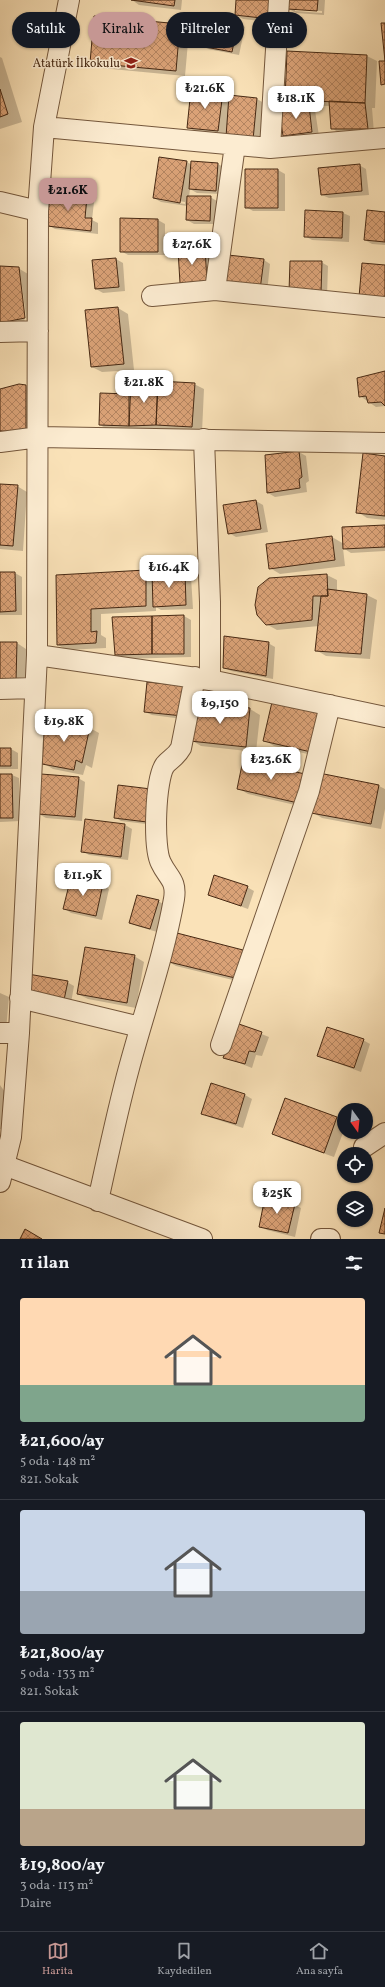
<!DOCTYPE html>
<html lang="tr">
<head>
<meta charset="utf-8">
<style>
	body { margin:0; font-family:Vollkorn,serif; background:#20242c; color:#f1f3f6; height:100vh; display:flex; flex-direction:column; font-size:15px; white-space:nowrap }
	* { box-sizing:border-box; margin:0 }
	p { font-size:13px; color:#9ea1a6 }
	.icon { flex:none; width:22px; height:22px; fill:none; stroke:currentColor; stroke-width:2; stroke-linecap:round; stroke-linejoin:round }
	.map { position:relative; height:1239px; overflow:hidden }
	.sheet { display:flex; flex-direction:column; background:#171b24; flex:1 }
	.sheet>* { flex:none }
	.guide { position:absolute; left:12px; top:12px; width:361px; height:36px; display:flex; gap:8px }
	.needle { width:26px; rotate:165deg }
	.tools { position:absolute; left:337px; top:1103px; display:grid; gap:8px }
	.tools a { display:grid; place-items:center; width:36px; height:36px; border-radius:50%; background:#171b24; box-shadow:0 1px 3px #0004; font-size:20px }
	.price { position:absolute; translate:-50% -34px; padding:0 9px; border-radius:8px; background:#fff; color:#222; font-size:13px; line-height:26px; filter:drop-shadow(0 1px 2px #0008) }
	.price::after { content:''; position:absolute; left:50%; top:24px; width:12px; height:9px; margin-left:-6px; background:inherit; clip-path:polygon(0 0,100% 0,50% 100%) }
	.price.active { background:#c59692; color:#111 }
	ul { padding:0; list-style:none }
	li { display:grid; align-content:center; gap:8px; height:212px; padding:0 20px }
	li+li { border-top:1px solid #363941 }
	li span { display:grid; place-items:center; height:124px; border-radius:4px; color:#555 }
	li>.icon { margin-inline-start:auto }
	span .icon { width:72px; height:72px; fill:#fffc; stroke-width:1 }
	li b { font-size:17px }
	h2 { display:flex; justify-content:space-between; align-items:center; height:48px; padding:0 20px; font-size:17px }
	.tag { padding:0 14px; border-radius:18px; background:#171b24; box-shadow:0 1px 3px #0004; font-size:14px; line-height:36px }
	.tag.active { background:#c59692; color:#111 }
	.menu { display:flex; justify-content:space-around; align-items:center; height:56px; border-top:1px solid #363941; background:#171b24; font-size:11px; color:#9ea1a6 }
	.menu a { display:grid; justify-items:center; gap:2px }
	.menu .active { color:#c59692 }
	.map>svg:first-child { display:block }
</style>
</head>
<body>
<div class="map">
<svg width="385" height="1239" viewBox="0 0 385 1239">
	<defs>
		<pattern id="building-cross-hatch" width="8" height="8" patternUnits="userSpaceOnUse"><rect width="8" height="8" fill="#daa277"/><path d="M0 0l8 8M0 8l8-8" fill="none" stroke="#b38460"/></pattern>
	</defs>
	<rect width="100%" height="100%" fill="#fae2b8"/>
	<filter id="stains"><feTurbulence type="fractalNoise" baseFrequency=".005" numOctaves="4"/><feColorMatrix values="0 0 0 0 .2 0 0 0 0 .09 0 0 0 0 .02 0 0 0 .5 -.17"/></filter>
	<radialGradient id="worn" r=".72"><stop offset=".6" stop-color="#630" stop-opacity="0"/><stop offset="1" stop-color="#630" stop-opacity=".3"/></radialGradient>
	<path fill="#0003" fill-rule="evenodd" d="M132,0h50l-1,10 -42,-5z
		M237,0l40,23 -34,-4 -7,-4z
		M290,0h35l-1,15 -28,-2 -7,-4zM295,9l27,2v2l-27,-2z
		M238,23l7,4 -6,28 -31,-6 -7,-4z
		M180,25l9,6 -4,45 -84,-8 -10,-6z
		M288,52l79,4 10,5 -2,47h-3l2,25h-35l-7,-5 -2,-22 -34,-1 -10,-6z
		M0,57l2,1 20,64 -22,7z
		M222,93l8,5 27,1 7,4 -4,40 -65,-12 -7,-4z
		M307,105l8,5 4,26 -28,4 -7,-4z
		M187,162l5,3v-3l26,2 7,4 -2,26 -26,-1 -7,-4 -1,8h21l7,4v23h-23l-7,-4v-14l-26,-4 -7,-4zM160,198l25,4v2l-25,-4z
		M359,165l7,4 3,26 -40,3 -7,-3z
		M246,170h32l7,4v37h-32l-7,-4z
		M51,194l36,4 7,4 -2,18 6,3v11l-43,-5 -7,-4z
		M343,213l7,3 -1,26 -37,-2 -7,-4z
		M385,213v32l-13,-1 -7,-4z
		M121,219l37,1 7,4v31h-37l-7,-4z
		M205,249l7,4 1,32 -26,2 -6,-4z
		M116,259l7,4 2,28 -22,2 -7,-4z
		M264,260l6,4 -3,29 -34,-4z
		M321,262l7,4 -1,31 -30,-1z
		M0,267l18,1 10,6 7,50 -30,5zM18,272h2l7,51 -2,1z
		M118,308l10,6 6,56 -32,2 -10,-5 -6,-56z
		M385,372v34l-9,1 -16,-11z
		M132,383l62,1 10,5 -2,43 -35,-1 -3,-2h-57l-7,-4 1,-31 29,1z
		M26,386l10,6v45l-36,-1v-46z
		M299,452l7,4 3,25 -3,2 1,9 -32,5 -7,-4 -2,-37z
		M385,457v63l-18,-2 -9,-6z
		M0,485l17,1 10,6 -4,59 -23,-2z
		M256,501l7,4 5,27 -32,5 -7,-4 -5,-27z
		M385,526v25l-34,2 -8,-5 2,18 -65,8 -10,-6 -3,-23 65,-8 12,7z
		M146,571l7,5 31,-3 7,4 2,32 -32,1 -5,-3v4l-55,3v21l5,3v10l-39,2 -9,-5 -1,-69z
		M0,573h15l7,4v38h-22z
		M327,575l10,5v11l30,4 10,5 -7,59 -44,-3 -10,-6 3,-24 -42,4 -11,-6z
		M184,616l7,4v37l-69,2 -6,-4z
		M0,643h17l9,6v37h-26z
		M268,643l7,4 -2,32 -42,-8 -7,-4z
		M148,683l42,37 -38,-5 -7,-3z
		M250,709l10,6 -4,37 -55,-6 -10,-6z
		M329,719l-9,38 -46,-11 -10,-6z
		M90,728l9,5 -7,35 -6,-3 -3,10 -30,-6 -10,-6z
		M0,749h11l7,4v16h-18z
		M0,775h12l7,3 1,43 -20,1z
		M304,775l4,33 -60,-14 -10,-6z
		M78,778l7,4 -3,39 -36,-3 -7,-4z
		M119,786l35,39 -33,-4 -6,-4z
		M379,786l6,3v20l-4,20 -59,-11 -10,-6z
		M125,825l7,4 -4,31 -39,-5 -7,-4z
		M102,885l7,4 -7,31 -31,-7 -6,-4z
		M247,887l7,4 -6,18 -39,-14z
		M158,901l7,4 -8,27 -20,-6 -7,-3z
		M242,951l10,5 -7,27 -69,-17 -9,-5z
		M134,956l10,6 -8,46 -48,-9 -10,-5z
		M67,982l7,4 -3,17 -38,-7z
		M0,993l9,4 -3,33h-6z
		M236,1024l33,13 -7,19 -6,-1 -4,13 -28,-11z
		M363,1040l7,4 -9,28 -43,-16z
		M0,1085l5,7 -2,37h-3z
		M211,1085l34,10 7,4 -9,29 -34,-11 -7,-4z
		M285,1100l59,22v8l-10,27 -51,-18 -10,-6z
		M295,1205l6,3 -6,29 -28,-7 -7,-4z"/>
	<path fill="url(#building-cross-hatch)" stroke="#472913" d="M131,0h44l-1,6z
		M236,0h36l-2,19 -35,-4z
		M289,0h29l-1,11 -29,-2z
		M206,15l32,7 -6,30 -32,-6z
		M94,16l86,8 -4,47 -86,-8z
		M381,23h4v38z
		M287,51l80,4 -2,48 -80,-3z
		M379,61h6v23l-4,1z
		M0,89l8,25 -8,3z
		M191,89l32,3 -5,39 -31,-3z
		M229,95l28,3 -4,42 -27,-3z
		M329,101l36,2 3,26h-37z
		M309,105l3,27 -29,4 -4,-27z
		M159,157l28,4 -7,42 -27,-5z
		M191,161l27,2 -2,28 -27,-2z
		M360,164l2,27 -41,4 -3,-27z
		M245,169h33v39h-33z
		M50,193l37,4 -2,21h7l-1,13 -44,-5z
		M187,196h24l-1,25 -24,-1z
		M305,210l38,2 -1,26 -38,-1z
		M367,210l18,2v30l-21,-2z
		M120,218l38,1v33h-38z
		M205,248l2,33 -27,2 -2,-33z
		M228,255l36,4 -4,31 -35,-4z
		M116,258l3,29 -24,2 -3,-29z
		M290,261h32l-1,32 -32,-1z
		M362,263l23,2v34l-26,-2z
		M0,266l19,1 6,51 -25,5z
		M118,307l6,57 -33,3 -6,-57z
		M385,371v35l-4,-4 -13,1 -2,-7 -7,1 -2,-19z
		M158,381l37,2 -3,44 -36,-2z
		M158,381l-2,44 -27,1 2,-44z
		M19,384l7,1v47l-26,-1v-42z
		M100,393l29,1v32l-30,-1z
		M299,451l3,26 -3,2 1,9 -33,5 -2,-38z
		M363,453l22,3v60l-29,-3z
		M0,484l18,1 -5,61 -13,-1z
		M256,500l5,29 -33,5 -5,-29z
		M385,525v22l-42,2 -1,-22z
		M332,536l3,24 -66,9 -3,-25z
		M146,570v36l-55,3v23l6,-1 -1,12 -39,2 -1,-70z
		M0,572h15l1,39 -16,1z
		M185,572l1,33 -33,2 -1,-34z
		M327,574l1,22h-15l-1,24 -46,5 -9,-10 -2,-10 3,-18 11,-9z
		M327,589l40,5 -6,60 -46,-3 6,-55h7z
		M184,615v39h-32v-38z
		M152,616v38l-37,1 -3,-38z
		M224,636l45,6 -3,34 -43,-8z
		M0,642h17l-1,39h-16z
		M147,682l40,4 -4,30 -39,-4z
		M272,702l48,11 -9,39 -48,-11z
		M194,703l56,5 -4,39 -56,-6z
		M45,717l45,10 -8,36 -6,-3 -2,10 -32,-6z
		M0,748h11v18h-11z
		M243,760l62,14 -7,29 -61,-14z
		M319,773l60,12 -8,39 -60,-11z
		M0,774h12l1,44h-13z
		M41,774l38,3 -4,40 -37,-3z
		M118,785l33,4 -4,33 -33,-4z
		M85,819l40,5 -4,33 -40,-5z
		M214,875l34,11 -7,20 -33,-11z
		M71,877l32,7 -7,32 -33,-7z
		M137,895l22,5 -9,29 -21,-6z
		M173,932l70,18 -8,28 -70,-17z
		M85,947l50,8 -8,48 -50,-9z
		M28,974l40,7 -4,19 -39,-8z
		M236,1023l26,9 -7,20 -6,-1 -4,13 -22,-6z
		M327,1027l37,12 -10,29 -37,-12z
		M211,1083l34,11 -9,30 -35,-10z
		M285,1098l52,19 -13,36 -52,-19z
		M265,1197l30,7 -7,29 -29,-6z
		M385,1208v26l-6,-1z
		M25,1229l17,10h-22z"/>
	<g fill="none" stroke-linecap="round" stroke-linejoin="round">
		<g stroke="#74573c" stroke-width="22">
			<path id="minor" d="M44,127l226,21 115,-10
				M270,148l9,-148
				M0,202l38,9
				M215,290l20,-145
				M152,296l63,-6 170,17
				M0,332l38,-1
				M204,439l6,163v78
				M0,442l39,-5 346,6
				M37,655l173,25 175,37
				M0,689l34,-1
				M20,998l120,29
				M0,1033h19
				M221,1045l88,-254 21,-86
				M364,1147l21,-14
				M4,1165l198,74
				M0,1182l11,-45 8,-104 18,-378 1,-444 6,-84 25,-127
				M98,1201c10,-45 19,-89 31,-133 15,-56 35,-112 45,-169 3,-19 -6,-21 -13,-36 -8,-15 -6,-84 4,-98 5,-6 11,-8 16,-17l14,-71
				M321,1239h9"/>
		</g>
		<use href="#minor" stroke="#fcecd1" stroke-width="20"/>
	</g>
	<defs>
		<g id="school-bare" transform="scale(1.08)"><path d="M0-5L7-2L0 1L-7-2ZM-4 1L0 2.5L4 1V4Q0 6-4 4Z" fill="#8f2418" stroke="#fcecd1" stroke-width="2.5" paint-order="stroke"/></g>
	</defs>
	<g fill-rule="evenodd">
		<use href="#school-bare" x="131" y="63"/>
	</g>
	<g text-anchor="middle" stroke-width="3" stroke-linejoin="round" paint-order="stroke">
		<g font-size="12" fill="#472913" stroke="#fcecd1" text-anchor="end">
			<text x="120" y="67">Atatürk İlkokulu</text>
		</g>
	</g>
	<rect width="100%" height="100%" filter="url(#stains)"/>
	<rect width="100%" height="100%" fill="url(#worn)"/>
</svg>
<div class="tools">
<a><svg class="needle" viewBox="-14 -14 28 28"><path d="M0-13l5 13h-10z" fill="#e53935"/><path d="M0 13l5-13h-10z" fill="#9ea1a6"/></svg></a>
<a><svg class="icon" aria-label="locate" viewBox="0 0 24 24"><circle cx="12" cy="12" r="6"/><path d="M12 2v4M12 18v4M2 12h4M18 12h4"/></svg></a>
<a><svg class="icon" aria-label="layers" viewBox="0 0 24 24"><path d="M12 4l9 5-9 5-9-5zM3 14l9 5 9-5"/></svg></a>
</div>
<b class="price" style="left:205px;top:110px">₺21.6K</b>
<b class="price" style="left:296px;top:120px">₺18.1K</b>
<b class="price active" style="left:68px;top:212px">₺21.6K</b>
<b class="price" style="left:192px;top:266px">₺27.6K</b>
<b class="price" style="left:144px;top:404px">₺21.8K</b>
<b class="price" style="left:169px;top:589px">₺16.4K</b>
<b class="price" style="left:220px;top:725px">₺9,150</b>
<b class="price" style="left:64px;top:743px">₺19.8K</b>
<b class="price" style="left:271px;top:781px">₺23.6K</b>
<b class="price" style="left:83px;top:897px">₺11.9K</b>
<b class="price" style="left:277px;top:1215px">₺25K</b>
<div class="guide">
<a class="tag">Satılık</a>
<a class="tag active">Kiralık</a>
<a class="tag">Filtreler</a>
<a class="tag">Yeni</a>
</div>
</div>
<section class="sheet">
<h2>11 ilan<svg class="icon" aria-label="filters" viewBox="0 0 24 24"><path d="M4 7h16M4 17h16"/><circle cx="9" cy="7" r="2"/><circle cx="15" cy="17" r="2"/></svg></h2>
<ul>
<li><span style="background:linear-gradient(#ffd9b3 70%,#7fa58c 0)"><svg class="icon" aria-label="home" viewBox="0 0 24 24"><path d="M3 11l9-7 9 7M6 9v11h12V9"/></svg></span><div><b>₺21,600/ay</b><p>5 oda · 148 m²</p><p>821. Sokak</p></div></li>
<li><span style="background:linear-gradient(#c9d6e8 65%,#9aa5b1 0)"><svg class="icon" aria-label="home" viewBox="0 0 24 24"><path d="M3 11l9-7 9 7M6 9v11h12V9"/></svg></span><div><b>₺21,800/ay</b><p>5 oda · 133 m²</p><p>821. Sokak</p></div></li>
<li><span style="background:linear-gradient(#dfe7d0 70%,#b9a48a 0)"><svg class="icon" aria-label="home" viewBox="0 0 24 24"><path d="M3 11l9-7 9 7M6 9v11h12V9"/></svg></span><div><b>₺19,800/ay</b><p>3 oda · 113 m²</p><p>Daire</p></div></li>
</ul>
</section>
<nav class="menu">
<a class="active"><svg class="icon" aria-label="map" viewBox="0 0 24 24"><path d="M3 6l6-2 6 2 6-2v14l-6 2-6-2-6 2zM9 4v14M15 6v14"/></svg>Harita</a>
<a><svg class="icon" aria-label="saved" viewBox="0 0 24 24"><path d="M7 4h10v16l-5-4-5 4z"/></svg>Kaydedilen</a>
<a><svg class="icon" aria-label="home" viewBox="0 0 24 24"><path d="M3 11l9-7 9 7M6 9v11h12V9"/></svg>Ana sayfa</a>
</nav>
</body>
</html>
